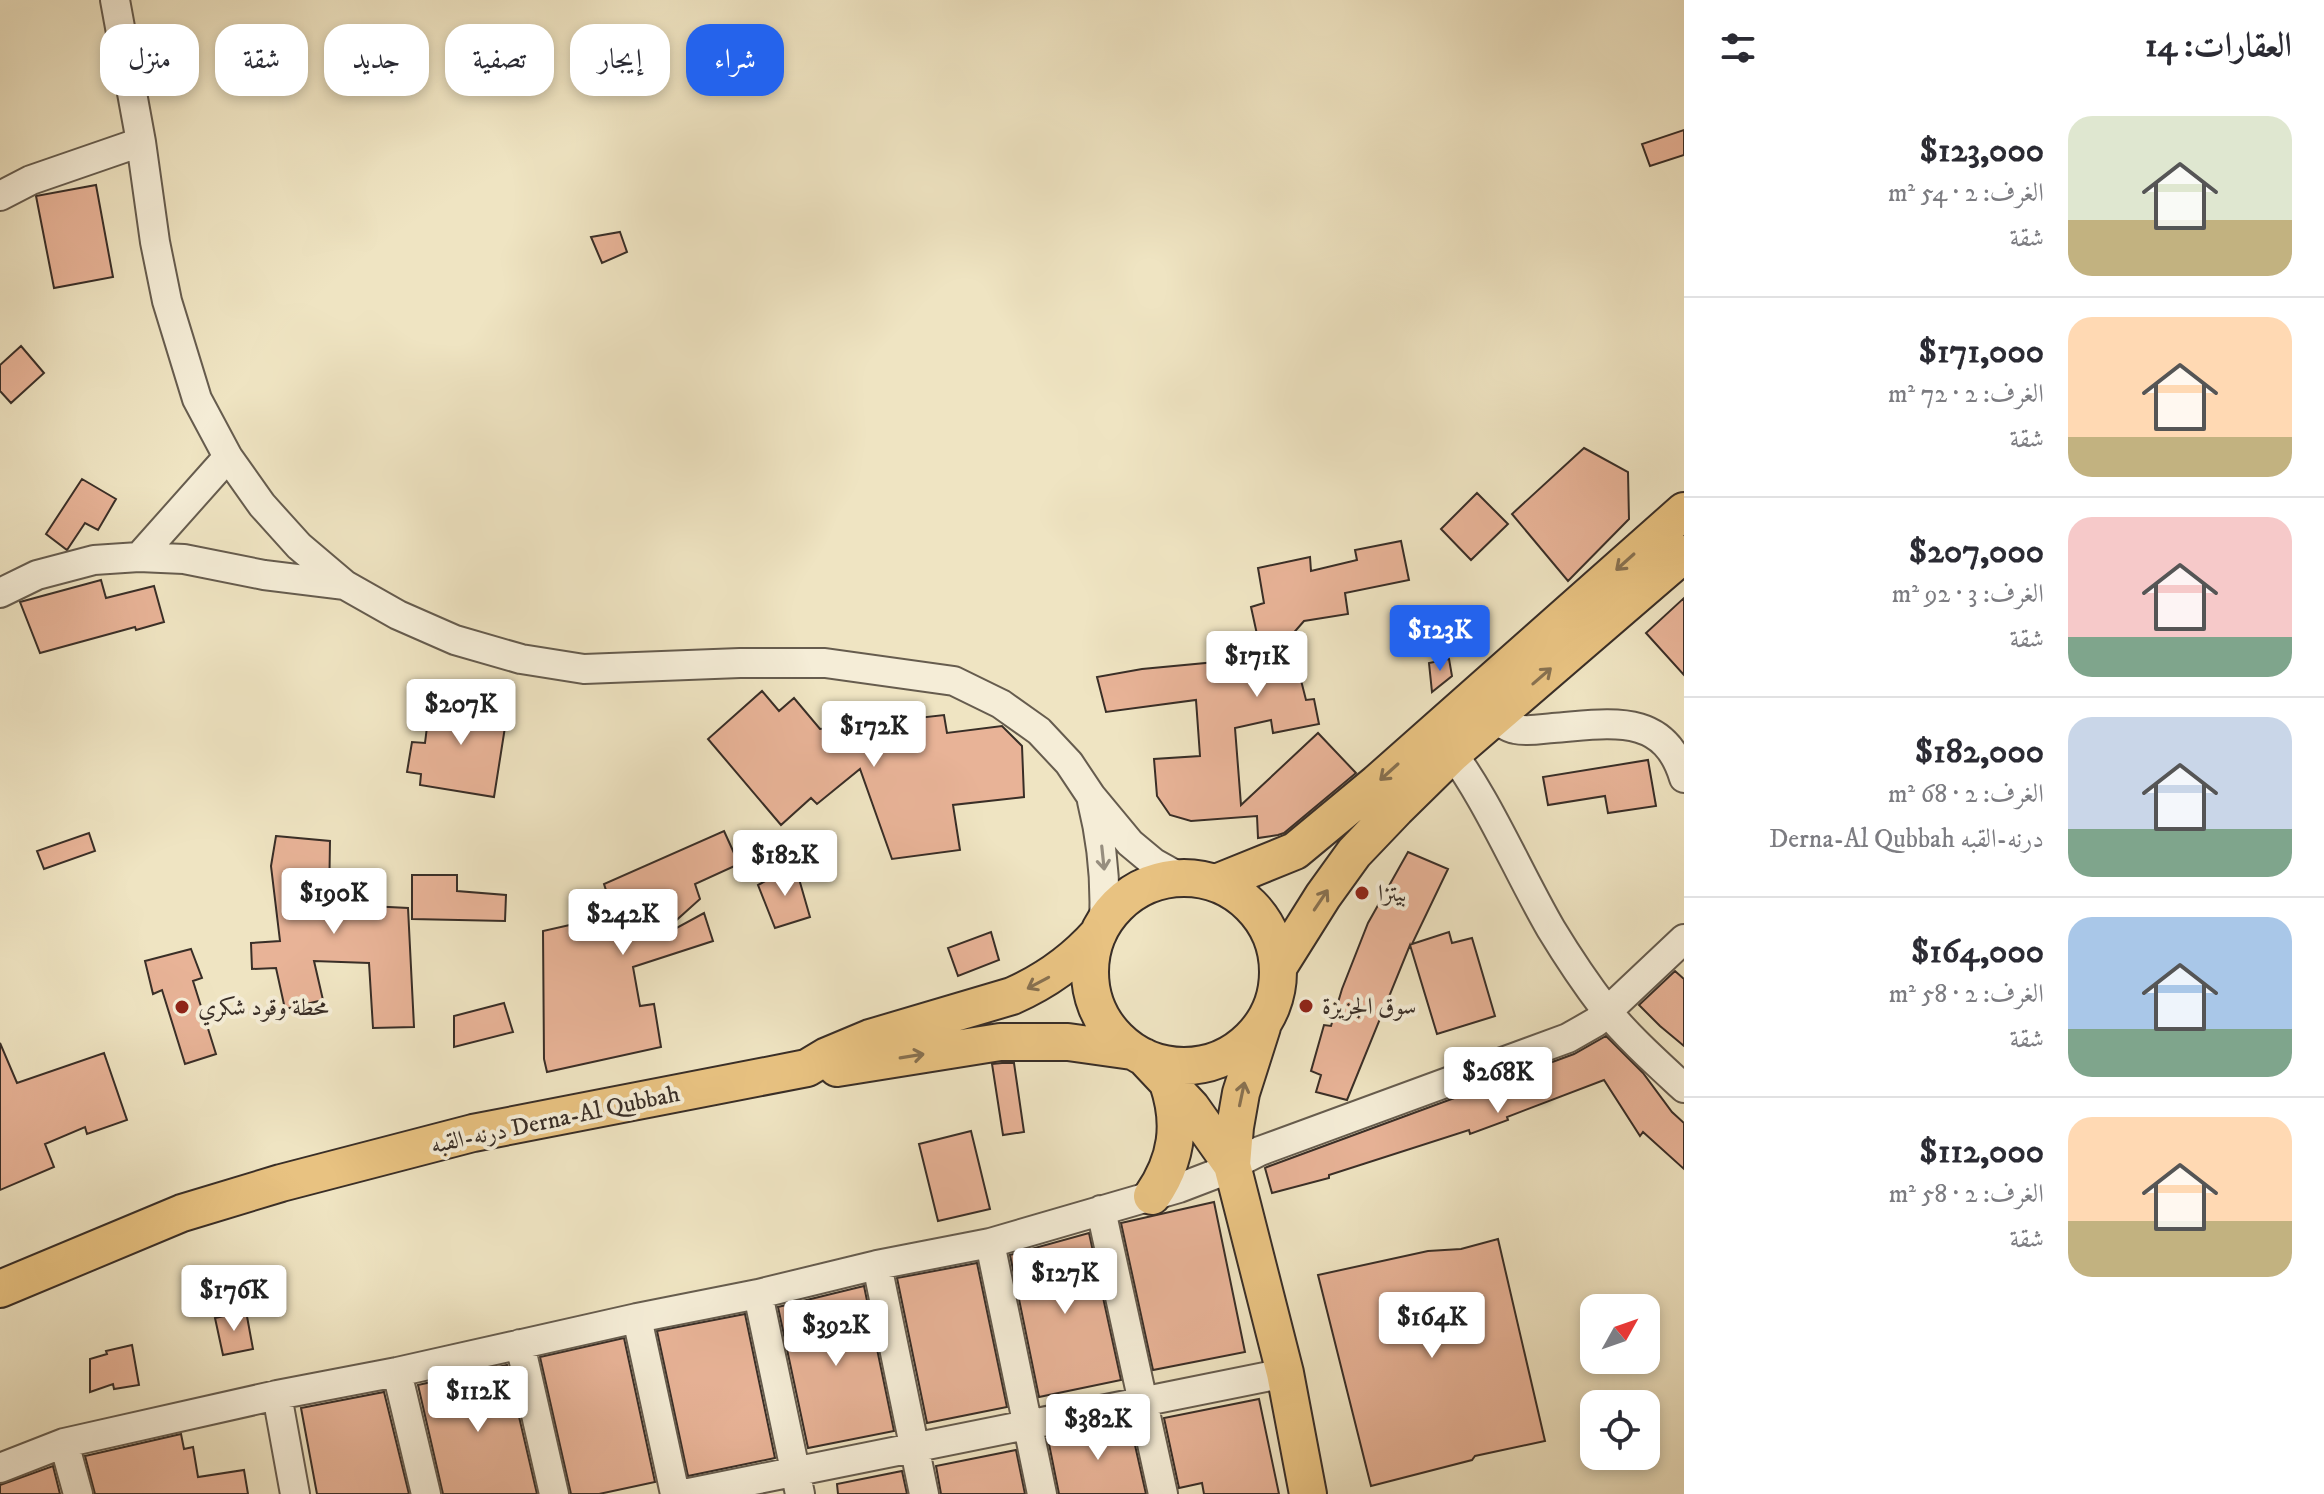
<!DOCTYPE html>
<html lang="ar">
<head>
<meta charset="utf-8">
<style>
	body { margin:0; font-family:"IM FELL DW Pica",Amiri,serif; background:#f7f7f7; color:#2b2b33; direction:rtl; height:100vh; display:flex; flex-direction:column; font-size:30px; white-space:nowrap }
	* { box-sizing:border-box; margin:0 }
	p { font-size:26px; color:#7c7c81 }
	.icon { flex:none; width:44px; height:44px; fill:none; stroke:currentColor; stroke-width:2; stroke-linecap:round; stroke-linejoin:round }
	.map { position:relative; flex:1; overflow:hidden; direction:ltr }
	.panel { display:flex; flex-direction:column; background:#fff; width:640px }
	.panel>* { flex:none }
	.guide { position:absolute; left:24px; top:24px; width:760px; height:72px; direction:rtl; display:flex; gap:16px }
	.needle { width:52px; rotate:50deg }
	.fabs { position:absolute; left:1580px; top:1294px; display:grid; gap:16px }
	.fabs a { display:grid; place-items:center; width:80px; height:80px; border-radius:16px; background:#fff; box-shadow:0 4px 12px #0003; font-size:40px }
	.price { position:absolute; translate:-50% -68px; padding:0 18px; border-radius:8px; background:#fff; color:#222; font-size:26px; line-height:52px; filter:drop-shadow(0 2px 4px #0008) }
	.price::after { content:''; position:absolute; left:50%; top:48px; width:24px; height:18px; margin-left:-12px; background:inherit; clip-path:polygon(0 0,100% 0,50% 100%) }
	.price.active { background:#2563eb; color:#fff }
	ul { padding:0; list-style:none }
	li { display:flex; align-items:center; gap:24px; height:200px; padding:0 32px }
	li+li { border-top:2px solid #e1e1e2 }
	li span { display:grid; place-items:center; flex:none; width:224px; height:160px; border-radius:24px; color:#555 }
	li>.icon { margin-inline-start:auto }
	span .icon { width:96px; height:96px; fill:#fffc; stroke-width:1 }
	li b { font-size:34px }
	h2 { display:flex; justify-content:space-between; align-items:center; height:96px; padding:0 32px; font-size:34px }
	.chip { padding:0 28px; border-radius:24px; background:#fff; box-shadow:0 4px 12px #0003; font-size:28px; line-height:72px }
	.chip.active { background:#2563eb; color:#fff }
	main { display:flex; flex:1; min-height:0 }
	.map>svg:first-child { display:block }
</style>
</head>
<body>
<main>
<section class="panel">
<h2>العقارات: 14<svg class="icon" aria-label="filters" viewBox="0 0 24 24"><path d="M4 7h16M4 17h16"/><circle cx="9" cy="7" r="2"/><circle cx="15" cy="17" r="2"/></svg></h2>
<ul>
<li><span style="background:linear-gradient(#dfe7d0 65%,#c2b280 0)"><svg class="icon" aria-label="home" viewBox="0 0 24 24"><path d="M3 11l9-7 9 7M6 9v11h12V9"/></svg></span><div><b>$123,000</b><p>الغرف: 2 · 54 m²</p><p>شقة</p></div></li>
<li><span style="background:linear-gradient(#ffd9b3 75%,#c2b280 0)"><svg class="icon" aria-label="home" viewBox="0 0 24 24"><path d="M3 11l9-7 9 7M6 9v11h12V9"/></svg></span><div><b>$171,000</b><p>الغرف: 2 · 72 m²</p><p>شقة</p></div></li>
<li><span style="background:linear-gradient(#f6c9c9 75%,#7fa58c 0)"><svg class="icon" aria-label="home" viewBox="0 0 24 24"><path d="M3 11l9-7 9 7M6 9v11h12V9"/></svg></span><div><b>$207,000</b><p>الغرف: 3 · 92 m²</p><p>شقة</p></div></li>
<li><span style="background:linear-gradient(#c9d6e8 70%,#7fa58c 0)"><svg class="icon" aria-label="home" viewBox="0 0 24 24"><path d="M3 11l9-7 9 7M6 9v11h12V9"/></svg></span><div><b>$182,000</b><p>الغرف: 2 · 68 m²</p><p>درنه-القبه Derna-Al Qubbah</p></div></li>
<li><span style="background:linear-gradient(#a9c7e8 70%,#7fa58c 0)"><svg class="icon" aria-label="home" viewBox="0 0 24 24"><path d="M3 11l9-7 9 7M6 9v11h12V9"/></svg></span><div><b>$164,000</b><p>الغرف: 2 · 58 m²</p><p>شقة</p></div></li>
<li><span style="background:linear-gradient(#ffd9b3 65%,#c2b280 0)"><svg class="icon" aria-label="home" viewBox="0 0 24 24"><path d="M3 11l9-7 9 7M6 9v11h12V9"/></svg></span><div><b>$112,000</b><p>الغرف: 2 · 58 m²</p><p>شقة</p></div></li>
</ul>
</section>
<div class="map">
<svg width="1684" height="1494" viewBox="0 0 1684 1494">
	<rect width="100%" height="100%" fill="#efe4c2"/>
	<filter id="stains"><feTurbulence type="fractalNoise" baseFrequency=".0025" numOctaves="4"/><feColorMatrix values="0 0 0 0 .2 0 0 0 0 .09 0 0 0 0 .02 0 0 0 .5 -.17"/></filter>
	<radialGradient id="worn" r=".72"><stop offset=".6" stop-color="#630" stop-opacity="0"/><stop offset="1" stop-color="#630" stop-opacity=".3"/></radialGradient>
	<path fill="#e8b397" stroke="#392e27" stroke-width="2" d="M1684,130v25l-34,11 -8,-22z
		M96,185l17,92 -59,11 -18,-92z
		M620,232l7,20 -25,11 -11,-26z
		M21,346l23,27 -33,30 -11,-12v-26z
		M1584,448l44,24 1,47 -61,62 -56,-67z
		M82,479l34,20 -18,31 -13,-7 -18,27 -21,-16z
		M1477,493l31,31 -37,36 -30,-31z
		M1401,541l8,39 -64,13 3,21 -44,7 -14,16 16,63 8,-1 5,25 -46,9 -2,-13 -36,8 6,77 77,-72 38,40 -72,60 -6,2 -20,3 -1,-22 -66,5 -21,-6 -13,-19 -3,-37 46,-3 -4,-56 -90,12 -9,-35 45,-8 116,-11 -2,-9 4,-1 -9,-41 13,-4 -6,-35 52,-11 1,14 46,-11 -2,-10z
		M101,580l5,18 48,-12 10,36 -28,8 -1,-3 -95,26 -20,-51z
		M1684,598v77l-38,-42z
		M1449,659l3,17 -20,16 -3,-29z
		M762,691l17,20 15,-13 26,31 124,-14 3,18 55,-7 20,20 2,51 -71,8 7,45 -68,9 -32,-90 -43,35 -6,-6 -30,27 -73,-86z
		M431,695l77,13 -14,89 -74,-12 1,-11 -14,-2 5,-30 13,1z
		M1648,760l8,46 -48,7 -3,-17 -57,9 -5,-28z
		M724,831l15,33 -44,20 5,15 -30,27 3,4 31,-17 9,28 -80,26 7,39 14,-2 7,43 -114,25 -3,-13 -1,-128 71,-16 -10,-31z
		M89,833l6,18 -51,18 -7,-18z
		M276,836l54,5 -1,63 79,4 6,119 -41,1 -4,-65 -55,-2 9,39 -38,9 -9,-41 -24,1 -1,-26 29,-2 -9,-75z
		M1408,852l40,17 -36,75 37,-12 3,11 20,-5 23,78 -58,18 -27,-89 -63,155 -31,-8 5,-17 -10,-4 13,-46 7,1 11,-37 26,-66z
		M795,865l15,52 -35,11 -17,-43z
		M412,875h45v16l49,4 -1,26 -93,-2z
		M991,932l8,28 -41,16 -10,-28z
		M191,949l11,29 -9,3 23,73 -31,10 -23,-74 -9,4 -8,-33z
		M1675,971l9,8v67l-24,-20 -21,-21z
		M504,1003l9,29 -59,15v-31z
		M1606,1036l37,37 29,39 12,11v46l-41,-37 -3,4 -36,-56 -97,37 1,3 -38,14 -1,-4 -140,45v3l-57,15 -7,-25 2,-1 307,-113z
		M0,1043l17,40 87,-30 23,67 -40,14 -2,-7 -40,17 9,23 -54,23z
		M1002,1063h12l10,69 -21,3 -11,-71z
		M971,1131l19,78 -52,12 -19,-77z
		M1214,1202l31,150 -92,18 -32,-147z
		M1089,1233l32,147 -82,17 -29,-142z
		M1498,1239l47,202 -70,15 -3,4 -101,26 -53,-211 110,-24 33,-2z
		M977,1263l30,144 -80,16 -30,-145z
		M864,1286l30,145 -86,17 -30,-141z
		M246,1311l7,38 -30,6 -8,-37z
		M745,1314l30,144 -87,18 -31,-145z
		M624,1338l31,144 -56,12h-28l-31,-137z
		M132,1345l7,40 -25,4 -1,-5 -23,8v-33l17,-5 -1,-3z
		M507,1365l30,129h-94l-25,-109z
		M384,1392l25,102h-92l-16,-86z
		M1259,1399l20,95h-75l-2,-11 -23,5 -15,-70z
		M1130,1423l16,71h-87l-11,-55z
		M181,1434l3,15 9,-2 5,30 46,-7 4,24h-153l-10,-38z
		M1016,1450l9,44h-84l-5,-28z
		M53,1466l7,28h-60v-9z
		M902,1471l5,23h-69l-1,-10z"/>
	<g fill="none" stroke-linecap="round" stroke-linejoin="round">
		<g stroke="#665c4e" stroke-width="32">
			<path id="minor" d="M115,0l26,142 14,100 12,59 30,98 31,58 34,48 37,41 46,39 53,30 57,25 66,19 63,10 156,-6h85l129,18 47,23 38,27 30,32 22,33 39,47 24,20 27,15
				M0,196l31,-16 110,-38
				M139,557l89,-100
				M0,593l37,-18 57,-15 45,-3 45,2 80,16 81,10
				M1493,718c7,4 15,10 22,11 13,3 26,0 38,-1 56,-4 111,-17 131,50
				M1441,738c46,58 73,127 110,191 17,28 35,55 55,81 23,28 51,53 78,78
				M1092,801c10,40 14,79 12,121
				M1101,1210l62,284
				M990,1243l52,251
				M877,1265l47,229
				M758,1294l42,200
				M637,1318l38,176
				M520,1344l34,150
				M397,1372l29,122
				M277,1395l18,99
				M64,1443l14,51
				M0,1468l64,-25 213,-48 120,-23 240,-54 121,-24 119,-29 113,-22 189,-55 34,-13 47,-24 308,-113 28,-16 88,-83
				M684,1494l601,-121"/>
		</g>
		<g stroke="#392e27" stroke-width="40">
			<path id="major" d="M1090 972a94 94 0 1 1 188 0a94 94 0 1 1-188 0Z
				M1216,883l79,-32 82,-68 307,-272
				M1279,966l44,-70 31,-43 42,-44 57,-56 231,-199
				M1262,1027l-21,66 -6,34 -3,38 53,208 23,121
				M1144,1057l47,50 41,58
				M837,1068l163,-26h68l64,9
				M1152,1196c25,-36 30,-72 16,-113
				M0,1289l182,-76 99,-30 192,-50 334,-65 20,-12 43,-18 142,-42c34,-15 61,-34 86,-62"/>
		</g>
		<use href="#minor" stroke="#f5edd7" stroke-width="28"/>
		<use href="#major" stroke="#e8c281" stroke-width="36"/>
	</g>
	<defs><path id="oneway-shaft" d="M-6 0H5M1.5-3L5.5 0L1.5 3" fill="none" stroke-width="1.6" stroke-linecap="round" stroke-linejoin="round" transform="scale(2)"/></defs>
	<g stroke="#887150">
		<use href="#oneway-shaft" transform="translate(1625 562) rotate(138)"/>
		<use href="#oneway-shaft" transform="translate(1542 676) rotate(-41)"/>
		<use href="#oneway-shaft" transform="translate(1389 772) rotate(138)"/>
		<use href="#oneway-shaft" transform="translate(1321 900) rotate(-56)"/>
		<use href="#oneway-shaft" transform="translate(1038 983) rotate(152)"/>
		<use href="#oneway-shaft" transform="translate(912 1056) rotate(-9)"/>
		<use href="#oneway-shaft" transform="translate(1242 1094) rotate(-78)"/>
	</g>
	<use stroke="#978e7f" href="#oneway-shaft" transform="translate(1103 858) rotate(84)"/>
	<g fill="#8f2418" stroke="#f5edd7" stroke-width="3">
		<circle cx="1362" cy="893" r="8"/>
		<circle cx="1306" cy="1006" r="8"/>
		<circle cx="182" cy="1007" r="8"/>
	</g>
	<g text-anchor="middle" stroke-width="8" stroke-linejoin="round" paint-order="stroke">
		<g font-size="24" fill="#392e27" stroke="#f5edd7" text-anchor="start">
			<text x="1378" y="901">بيتزا</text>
			<text x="1322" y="1014">سوق الجزيزة</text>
			<text x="198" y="1015">محطة وقود شكري</text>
		</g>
		<g font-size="24" fill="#392e27" stroke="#f5edd7">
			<text transform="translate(555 1119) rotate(-12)" y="8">درنه-القبه Derna-Al Qubbah</text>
		</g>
	</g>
	<rect width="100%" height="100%" filter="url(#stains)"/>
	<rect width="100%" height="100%" fill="url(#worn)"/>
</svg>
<div class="fabs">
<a><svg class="needle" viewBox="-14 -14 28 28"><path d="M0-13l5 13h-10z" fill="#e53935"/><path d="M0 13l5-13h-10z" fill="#7c7c81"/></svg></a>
<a><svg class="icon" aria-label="locate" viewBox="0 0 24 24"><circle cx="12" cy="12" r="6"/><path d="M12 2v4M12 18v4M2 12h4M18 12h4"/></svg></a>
</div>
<b class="price active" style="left:1440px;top:673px">$123K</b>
<b class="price" style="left:1257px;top:699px">$171K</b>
<b class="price" style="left:461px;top:747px">$207K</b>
<b class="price" style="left:874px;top:769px">$172K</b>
<b class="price" style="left:785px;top:898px">$182K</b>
<b class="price" style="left:334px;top:936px">$190K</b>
<b class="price" style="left:623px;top:957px">$242K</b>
<b class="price" style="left:1498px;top:1115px">$268K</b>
<b class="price" style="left:1065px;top:1316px">$127K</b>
<b class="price" style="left:234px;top:1333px">$176K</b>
<b class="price" style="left:1432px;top:1360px">$164K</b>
<b class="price" style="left:836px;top:1368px">$392K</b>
<b class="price" style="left:478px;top:1434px">$112K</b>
<b class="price" style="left:1098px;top:1462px">$382K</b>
<div class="guide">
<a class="chip active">شراء</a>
<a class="chip">إيجار</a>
<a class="chip">تصفية</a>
<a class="chip">جديد</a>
<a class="chip">شقة</a>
<a class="chip">منزل</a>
</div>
</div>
</main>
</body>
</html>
